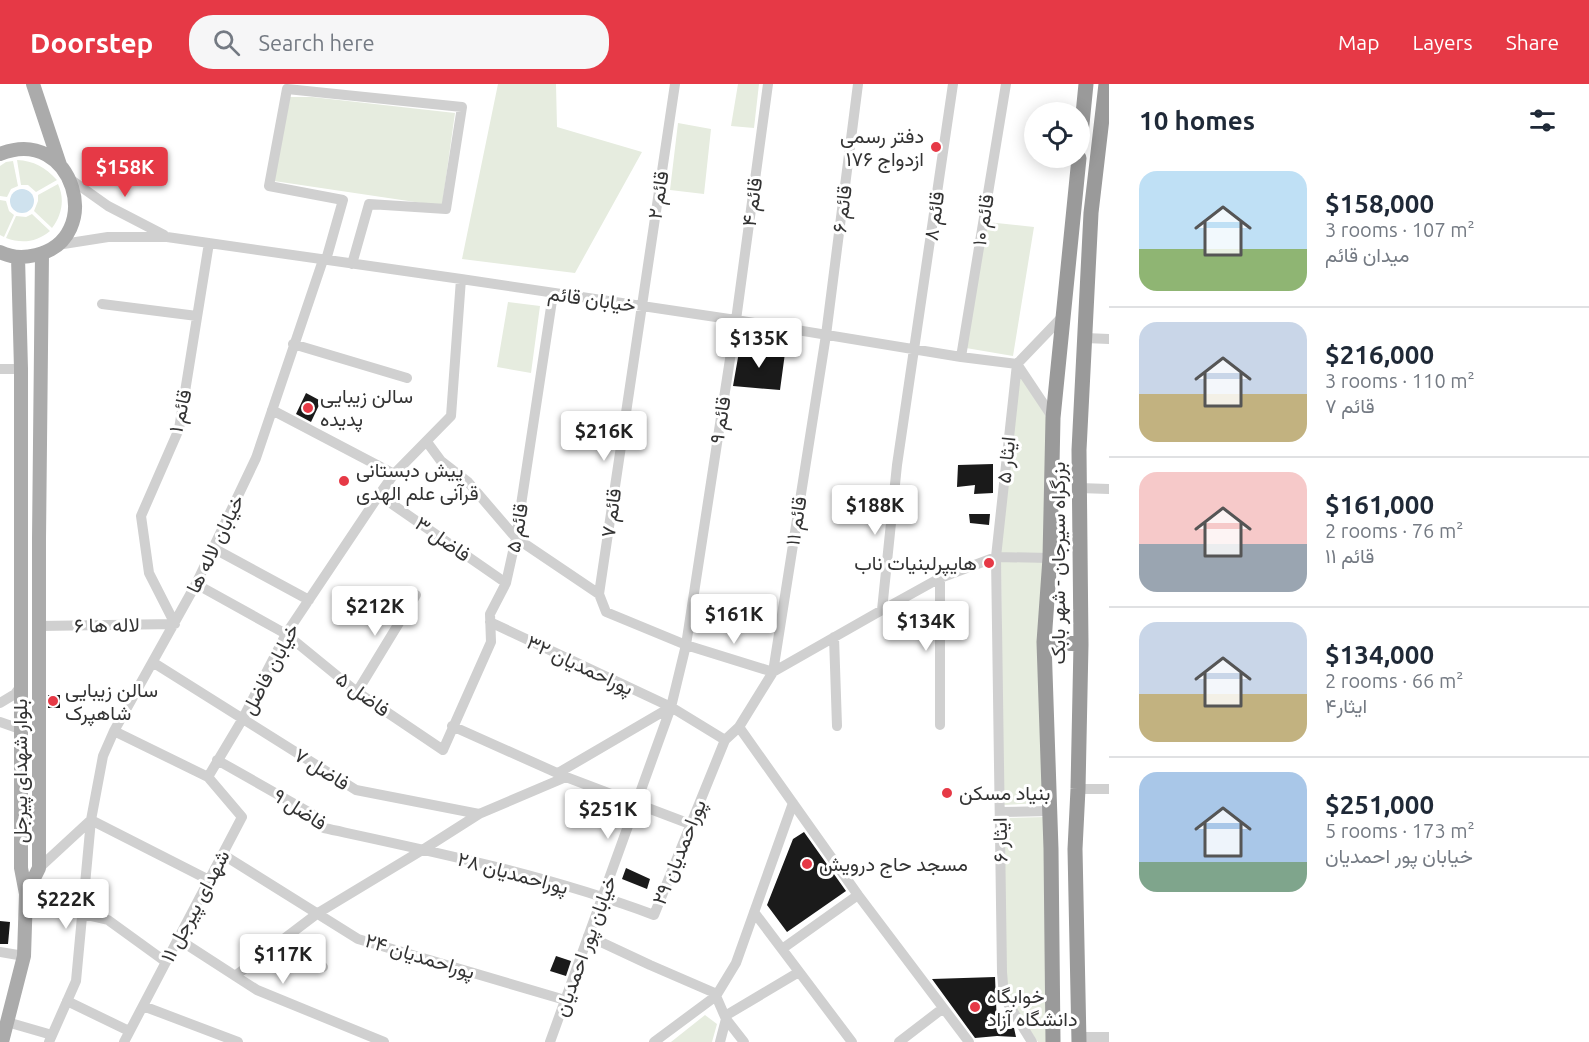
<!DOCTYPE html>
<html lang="en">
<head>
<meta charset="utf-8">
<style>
	body { margin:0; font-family:Ubuntu,Vazirmatn,sans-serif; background:#f6f6f7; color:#1f2937; height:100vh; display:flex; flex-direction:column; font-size:22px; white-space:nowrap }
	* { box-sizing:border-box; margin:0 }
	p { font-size:20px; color:#747a83 }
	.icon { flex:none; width:33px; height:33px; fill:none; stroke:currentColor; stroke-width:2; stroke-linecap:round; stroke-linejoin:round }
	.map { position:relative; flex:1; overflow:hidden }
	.side { display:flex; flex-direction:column; background:#fff; width:480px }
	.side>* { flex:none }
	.fabs { position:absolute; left:1024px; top:18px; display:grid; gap:12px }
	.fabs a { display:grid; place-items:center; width:66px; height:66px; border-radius:50%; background:#fff; box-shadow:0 3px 15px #0003; font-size:30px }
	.price { position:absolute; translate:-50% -51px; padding:0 14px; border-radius:6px; background:#fff; color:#222; font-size:20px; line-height:39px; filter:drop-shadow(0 2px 3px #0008) }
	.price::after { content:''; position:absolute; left:50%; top:36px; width:18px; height:14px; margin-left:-9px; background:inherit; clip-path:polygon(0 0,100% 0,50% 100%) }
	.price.current { background:#e63946; color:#fff }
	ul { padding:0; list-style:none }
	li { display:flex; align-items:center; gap:18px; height:150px; padding:0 30px }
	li+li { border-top:2px solid #e0e1e3 }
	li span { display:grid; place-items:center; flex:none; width:168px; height:120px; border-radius:18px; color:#555 }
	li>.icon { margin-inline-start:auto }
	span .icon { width:72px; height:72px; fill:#fffc; stroke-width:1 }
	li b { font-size:26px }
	h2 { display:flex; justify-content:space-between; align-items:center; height:72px; padding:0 30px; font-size:26px }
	header { display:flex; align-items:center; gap:36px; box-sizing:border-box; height:84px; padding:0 30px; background:#e63946; color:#fff }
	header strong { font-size:28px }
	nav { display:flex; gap:33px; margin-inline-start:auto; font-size:21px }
	.search { width:420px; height:54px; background:#f6f6f7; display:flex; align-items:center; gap:15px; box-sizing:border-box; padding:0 21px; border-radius:24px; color:#747a83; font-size:22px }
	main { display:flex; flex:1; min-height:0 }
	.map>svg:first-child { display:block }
</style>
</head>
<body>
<header>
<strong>Doorstep</strong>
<div class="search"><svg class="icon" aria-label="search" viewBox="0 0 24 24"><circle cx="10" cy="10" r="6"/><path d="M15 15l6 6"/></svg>Search here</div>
<nav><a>Map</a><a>Layers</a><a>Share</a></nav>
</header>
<main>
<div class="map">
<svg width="1109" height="958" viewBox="0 0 1109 958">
	<rect width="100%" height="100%" fill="#fff"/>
	<path fill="#e6ecdf" d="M498,0h58l1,43 85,25 -67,121 -113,-14z
		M738,0h21l-5,44 -23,-2z
		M290,13h22l143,16 -13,93 -168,-25z
		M678,39l33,6 -7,65 -34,-4z
		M17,76c17,1 28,7 40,20l-21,12 -8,-7h-7z
		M13,77l5,25 -7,3 -4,8 -7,-1v-30l6,-4z
		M58,100c7,15 4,31 -6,44l-18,-17 4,-10v-6z
		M0,116l6,1 3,10 5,4 -10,22 -4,-2z
		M32,130l18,17c-13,11 -28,13 -44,7l10,-22 10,1z
		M987,138l47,5 -21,129 -47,-8z
		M508,218l32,4 -9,67 -34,-6z
		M1020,291l29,44 -4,136 -45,-2z
		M1001,478h45l-3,241 -40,2z
		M1045,733l4,225h-11l-32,-46 -2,-178z
		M705,931l12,9 -5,18h-41z"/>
	<path fill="#cfe2ee" d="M10 117a12 12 0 1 1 24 0a12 12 0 1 1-24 0Z"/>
	<path fill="#1a1a1a" d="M740,262l45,7 -5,37 -47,-4z
		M306,309l15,8 -10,21 -15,-8z
		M993,380v29l-19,1 1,-9 -18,2 1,-22z
		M969,430h21l-1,11 -19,-2z
		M48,611h12v13h-12z
		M804,748l42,59 -59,41 -20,-27 26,-66z
		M626,784l24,11 -3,10 -25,-10z
		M0,837l10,1 -2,22h-8z
		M556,872l15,5 -5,15 -16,-5z
		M995,893l2,49 17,2 2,9 -19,-1 -22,2 -43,-59z"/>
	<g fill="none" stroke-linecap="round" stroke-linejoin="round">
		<path stroke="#d0d0d0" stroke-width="10" d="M675,0l-76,510 7,18 80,33 87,27 53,-337 32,-251
			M70,95l38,27 56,29
			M57,161l51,-8h59l294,42 275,41 225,37 56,7
			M326,176l17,-60 -74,-14 18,-97 175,18 -16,102 -77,-5 -17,60
			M102,220l95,12
			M1085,254l24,1
			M293,260l114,34
			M961,273l45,-273
			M1017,280l-21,193 6,415 2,25 28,45
			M1017,280l47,-49
			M1017,280l36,54
			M0,285h21
			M272,326l122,64
			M427,358l14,19 27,21 48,56 83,56
			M1079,404l30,1
			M379,411l127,88
			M213,464l96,52
			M196,500l90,50 71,58 86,58 48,-108 -1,-28 16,-31 10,-45 37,-244
			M882,526l15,-145 56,-381
			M490,538l181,85 54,33
			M39,542l136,-2 -26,-51 -8,-57 38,-87 30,-186
			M834,553l3,89
			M154,579l202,127 123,24
			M357,608l59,-97
			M0,619l15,-9 6,-8
			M0,638l20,7
			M940,641v-147
			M452,642l114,51 124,47
			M739,643l119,168 111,147
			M114,647l94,46 34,40 -118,225
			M217,676l97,55 10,13c111,24 223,47 330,87l71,-175 14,-13 34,-55 102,-58 65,-36 56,-21 54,1
			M558,689l113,-66
			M208,693l34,-57 44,-86 93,-139 15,-21 57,-58 10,-137
			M1078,705h31
			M1000,728l50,-1
			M91,736l118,60
			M222,770l136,85 207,61
			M39,784l52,-48
			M754,828l98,130
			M82,830l26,6 58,42
			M588,852l62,29 67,29
			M178,855l79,51 127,52
			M277,860l46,23
			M782,865l76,-54
			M0,868l24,4
			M235,892l83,-63 106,-64 55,-35 87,-37
			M67,917l62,30
			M143,922l95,36
			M725,932l74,-44
			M7,938l45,13
			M1079,953h30
			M49,958l27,-61 15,-161 12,-64 11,-25 82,-147 60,-126 67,-198
			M550,958l121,-335 15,-62 50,-325 32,-236
			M654,958l62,-46
			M720,958l6,-23
			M744,958l-18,-23 -10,-23 20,-33 57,-160
			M899,958l43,-33"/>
		<path stroke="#ababab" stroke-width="14" d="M33,0l27,81
			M0,70c74,-30 106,85 36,101 -12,3 -24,3 -36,-3
			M26,810l13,-26v-329l3,-285
			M2,958l22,-86 2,-62 -5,-26v-499l-3,-112"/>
		<path stroke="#9a9a9a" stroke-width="15" d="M1080,60l6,-60
			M1044,558l37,2
			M1053,958l-2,-193 -7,-207 6,-84 3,-140 26,-260
			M1079,958l-4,-193 3,-60 3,-145 -2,-194 12,-237 15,-129"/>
	</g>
	<g fill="#e63946" stroke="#fff" stroke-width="2">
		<circle cx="936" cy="63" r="6"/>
		<circle cx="308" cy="324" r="6"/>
		<circle cx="344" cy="397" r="6"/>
		<circle cx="989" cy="479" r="6"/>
		<circle cx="53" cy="617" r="6"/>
		<circle cx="947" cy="709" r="6"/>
		<circle cx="807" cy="780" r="6"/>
		<circle cx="975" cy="923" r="6"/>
	</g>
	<g text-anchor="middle" stroke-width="6" stroke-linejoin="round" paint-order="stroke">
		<g font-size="20" fill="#333" stroke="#fff" text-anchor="start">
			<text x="924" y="59" text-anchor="end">دفتر رسمی<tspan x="924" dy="23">ازدواج ۱۷۶</tspan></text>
			<text x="320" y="319">سالن زیبایی<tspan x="320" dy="23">پدیده</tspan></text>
			<text x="356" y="393">پیش دبستانی<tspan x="356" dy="23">قرآنی علم الهدی</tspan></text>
			<text x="977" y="486" text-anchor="end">هایپرلبنیات ناب</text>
			<text x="65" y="613">سالن زیبایی<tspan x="65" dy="23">شاهپرک</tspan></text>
			<text x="959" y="716">بنیاد مسکن</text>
			<text x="819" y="787">مسجد حاج درویش</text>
			<text x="987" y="919">خوابگاه<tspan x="987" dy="23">دانشگاه آزاد</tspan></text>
		</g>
		<g font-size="20" fill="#333" stroke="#fff">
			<text transform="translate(658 111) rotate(-81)" y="7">قائم ۲</text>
			<text transform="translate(752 118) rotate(-82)" y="7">قائم ۴</text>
			<text transform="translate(842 125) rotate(-83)" y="7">قائم ۶</text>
			<text transform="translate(934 132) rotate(-82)" y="7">قائم ۸</text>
			<text transform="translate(983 136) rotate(-81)" y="7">قائم ۱۰</text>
			<text transform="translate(592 215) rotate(8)" y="7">خیابان قائم</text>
			<text transform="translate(180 327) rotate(-77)" y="7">قائم ۱</text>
			<text transform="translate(720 336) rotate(-81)" y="7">قائم ۹</text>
			<text transform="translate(1006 376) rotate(-84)" y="7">ایثار ۵</text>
			<text transform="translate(611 429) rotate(-82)" y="7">قائم ۷</text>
			<text transform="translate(796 437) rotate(-81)" y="7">قائم ۱۱</text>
			<text transform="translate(517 444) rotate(-80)" y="7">قائم ۵</text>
			<text transform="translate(443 455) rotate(35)" y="7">فاضل ۳</text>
			<text transform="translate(215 460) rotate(-64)" y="7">خیابان لاله ها</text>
			<text transform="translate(1058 479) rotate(-90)" y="7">بزرگراه سیرجان - شهر بابک</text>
			<text transform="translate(107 541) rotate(-1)" y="7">لاله ها ۶</text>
			<text transform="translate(580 581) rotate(25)" y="7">پوراحمدیان ۳۲</text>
			<text transform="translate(270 585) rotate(-62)" y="7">خیابان فاضل</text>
			<text transform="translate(363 610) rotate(36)" y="7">فاضل ۵</text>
			<text transform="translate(322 685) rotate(32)" y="7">فاضل ۷</text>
			<text transform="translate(20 687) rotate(-90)" y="7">بلوار شهدای پیرجل</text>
			<text transform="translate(300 725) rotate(33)" y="7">فاضل ۹</text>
			<text transform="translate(1000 756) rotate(-91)" y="7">ایثار ۶</text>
			<text transform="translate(679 768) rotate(-68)" y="7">پوراحمدیان ۲۹</text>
			<text transform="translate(513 789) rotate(15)" y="7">پوراحمدیان ۲۸</text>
			<text transform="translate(195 822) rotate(-62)" y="7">شهدای پیرجل ۱۱</text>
			<text transform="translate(585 862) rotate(-70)" y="7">خیابان پور احمدیان</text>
			<text transform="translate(420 872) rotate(17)" y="7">پوراحمدیان ۲۴</text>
		</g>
	</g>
</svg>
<div class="fabs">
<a><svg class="icon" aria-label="locate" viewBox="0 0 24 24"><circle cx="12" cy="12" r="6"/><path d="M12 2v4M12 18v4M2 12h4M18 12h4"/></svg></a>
</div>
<b class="price current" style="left:125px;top:114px">$158K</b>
<b class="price" style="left:759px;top:285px">$135K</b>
<b class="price" style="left:604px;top:378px">$216K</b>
<b class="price" style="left:875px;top:452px">$188K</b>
<b class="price" style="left:375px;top:553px">$212K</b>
<b class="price" style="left:734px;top:561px">$161K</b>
<b class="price" style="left:926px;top:568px">$134K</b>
<b class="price" style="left:608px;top:756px">$251K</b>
<b class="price" style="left:66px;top:846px">$222K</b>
<b class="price" style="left:283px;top:901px">$117K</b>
</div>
<section class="side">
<h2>10 homes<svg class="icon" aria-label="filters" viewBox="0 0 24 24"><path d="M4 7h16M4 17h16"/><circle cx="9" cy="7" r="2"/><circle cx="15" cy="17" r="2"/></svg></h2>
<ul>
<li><span style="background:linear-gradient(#bfe0f5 65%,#8fb573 0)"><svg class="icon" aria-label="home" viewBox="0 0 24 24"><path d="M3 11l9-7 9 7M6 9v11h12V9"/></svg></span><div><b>$158,000</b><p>3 rooms · 107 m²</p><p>میدان قائم</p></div></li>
<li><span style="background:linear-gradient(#c9d6e8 60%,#c2b280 0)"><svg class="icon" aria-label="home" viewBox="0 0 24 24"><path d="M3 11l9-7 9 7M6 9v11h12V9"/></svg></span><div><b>$216,000</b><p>3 rooms · 110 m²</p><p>قائم ۷</p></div></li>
<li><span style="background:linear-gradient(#f6c9c9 60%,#9aa5b1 0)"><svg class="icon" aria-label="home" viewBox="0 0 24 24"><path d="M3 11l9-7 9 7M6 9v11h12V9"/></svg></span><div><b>$161,000</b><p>2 rooms · 76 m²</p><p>قائم ۱۱</p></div></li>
<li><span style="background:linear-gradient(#c9d6e8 60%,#c2b280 0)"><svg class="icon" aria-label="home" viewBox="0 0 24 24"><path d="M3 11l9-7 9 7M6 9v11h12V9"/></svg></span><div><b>$134,000</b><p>2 rooms · 66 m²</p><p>ایثار۴</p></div></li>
<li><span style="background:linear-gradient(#a9c7e8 75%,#7fa58c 0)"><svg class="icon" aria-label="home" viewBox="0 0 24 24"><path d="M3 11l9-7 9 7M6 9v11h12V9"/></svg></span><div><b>$251,000</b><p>5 rooms · 173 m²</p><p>خیابان پور احمدیان</p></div></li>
</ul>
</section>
</main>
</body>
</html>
